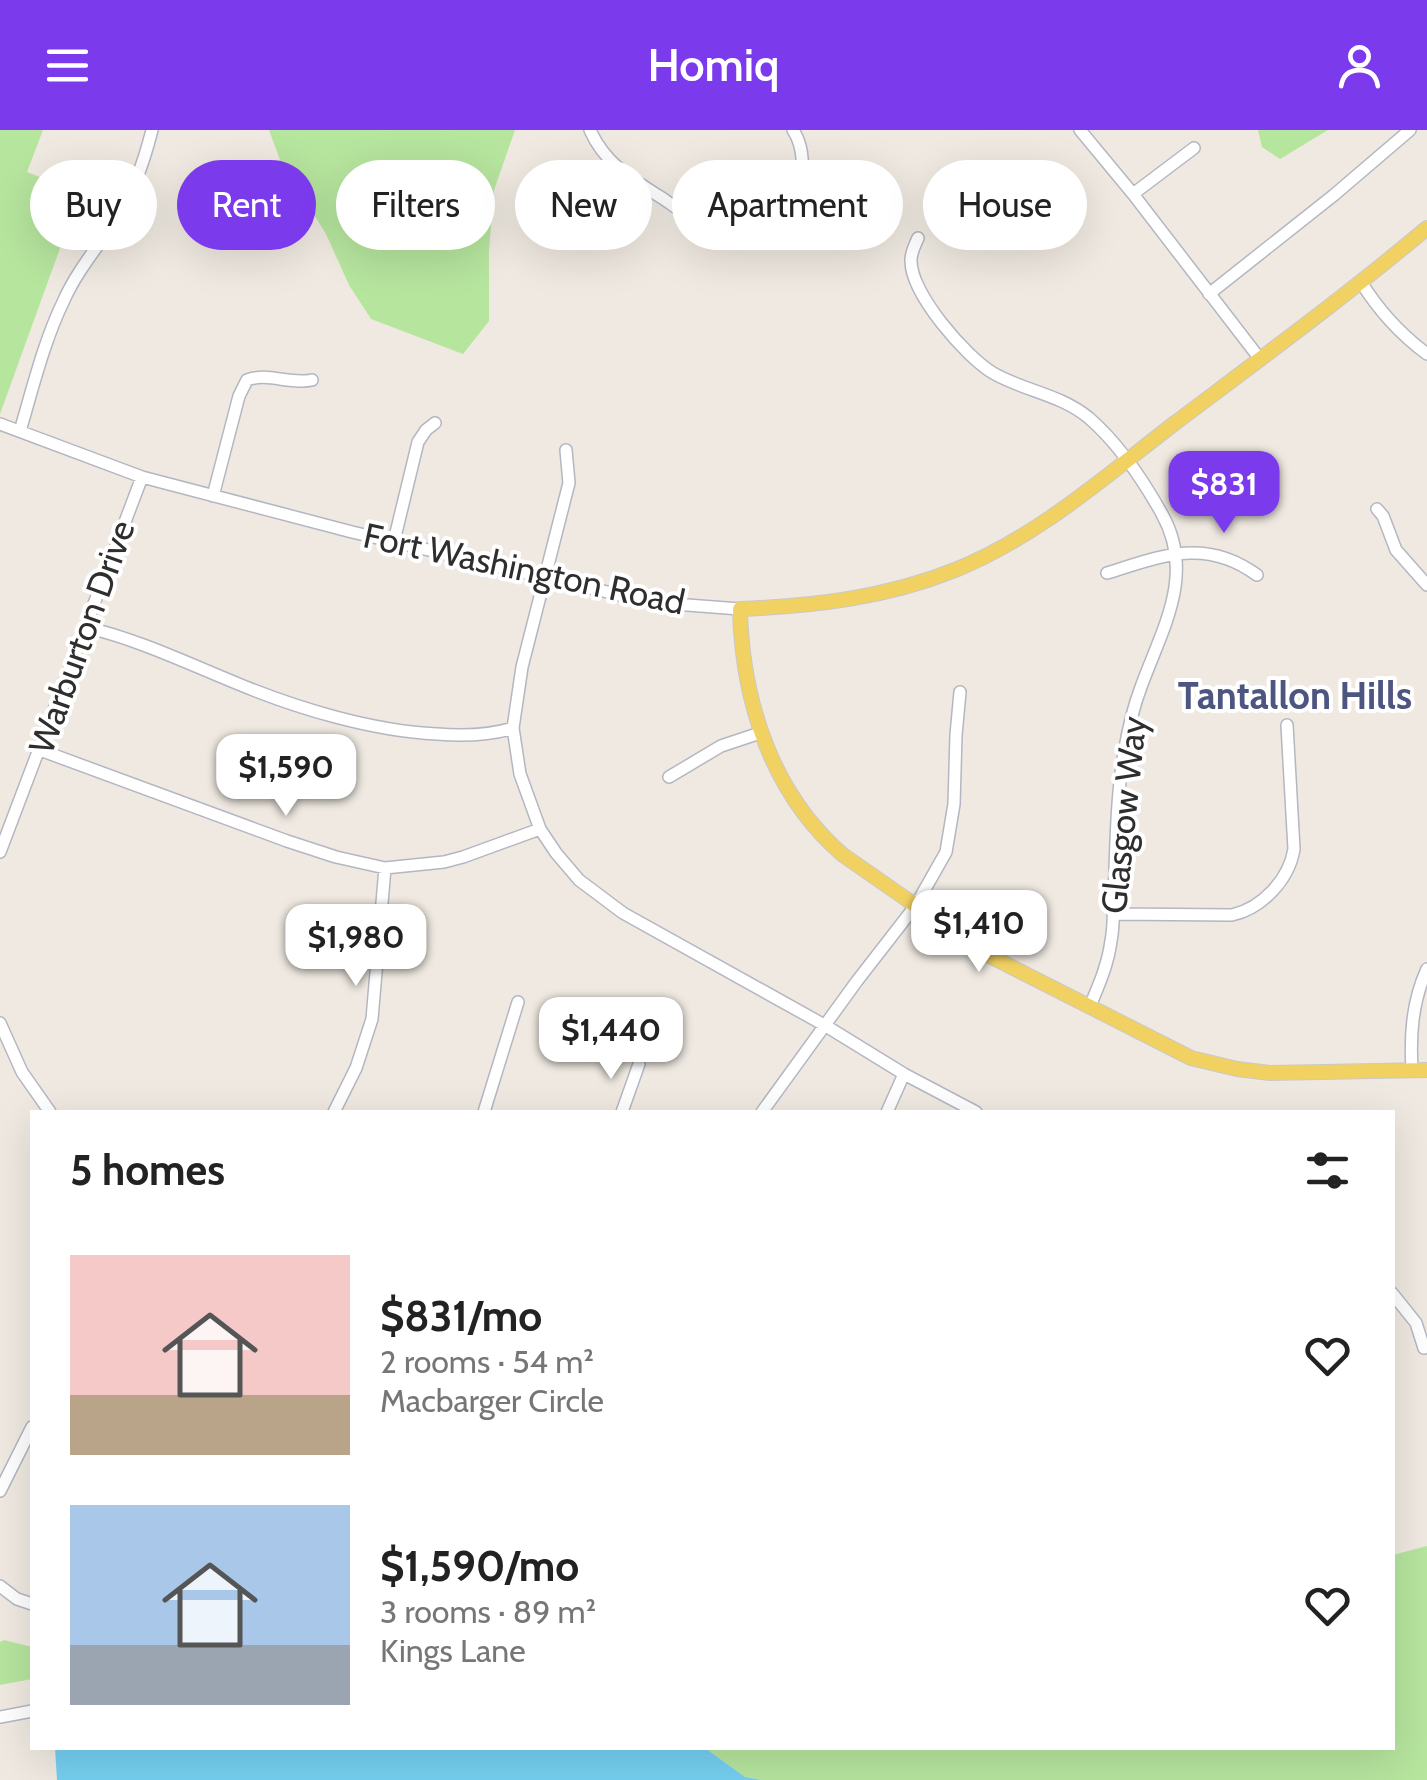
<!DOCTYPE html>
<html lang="en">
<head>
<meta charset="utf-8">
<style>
	body { margin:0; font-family:Cabin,sans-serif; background:#f2f2f2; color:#222; height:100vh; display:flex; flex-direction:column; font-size:38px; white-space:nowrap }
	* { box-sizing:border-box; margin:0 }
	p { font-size:32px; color:#767676 }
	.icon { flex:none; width:55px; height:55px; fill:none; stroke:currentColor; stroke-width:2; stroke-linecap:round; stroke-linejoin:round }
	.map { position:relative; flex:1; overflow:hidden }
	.drawer { position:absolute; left:30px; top:980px; width:1365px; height:640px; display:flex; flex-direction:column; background:#fff; border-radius:0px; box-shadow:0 10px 40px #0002 }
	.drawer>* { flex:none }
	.top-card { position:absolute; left:30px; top:30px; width:1368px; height:90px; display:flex; gap:20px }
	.price { position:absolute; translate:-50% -85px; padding:0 22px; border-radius:20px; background:#fff; color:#222; font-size:32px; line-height:65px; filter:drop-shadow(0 2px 5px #0008) }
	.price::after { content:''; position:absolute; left:50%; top:60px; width:30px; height:22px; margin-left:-15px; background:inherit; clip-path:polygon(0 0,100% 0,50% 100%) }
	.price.selected { background:#7c3aed; color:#fff }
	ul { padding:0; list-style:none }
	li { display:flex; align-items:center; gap:30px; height:250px; padding:0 40px }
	li span { display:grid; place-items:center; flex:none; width:280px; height:200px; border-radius:0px; color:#555 }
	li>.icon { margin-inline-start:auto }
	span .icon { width:120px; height:120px; fill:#fffc; stroke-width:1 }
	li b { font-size:42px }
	h2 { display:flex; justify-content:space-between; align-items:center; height:120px; padding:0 40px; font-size:42px }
	.pill { padding:0 35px; border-radius:45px; background:#fff; box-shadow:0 10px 40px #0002; font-size:35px; line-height:90px }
	.pill.selected { background:#7c3aed; color:#fff }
	header { display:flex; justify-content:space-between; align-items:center; height:130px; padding:0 40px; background:#7c3aed; color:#fff; font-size:45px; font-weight:600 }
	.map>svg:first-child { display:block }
</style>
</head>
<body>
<header><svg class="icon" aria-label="menu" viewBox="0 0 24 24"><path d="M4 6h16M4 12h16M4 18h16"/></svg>Homiq<svg class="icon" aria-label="person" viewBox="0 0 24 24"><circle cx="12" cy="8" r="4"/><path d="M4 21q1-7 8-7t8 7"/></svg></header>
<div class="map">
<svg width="1427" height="1650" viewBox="0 0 1427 1650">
	<rect width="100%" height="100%" fill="#efe9e1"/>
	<path fill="#b6e59e" d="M0,0h43l-16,42 53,21 -80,221z
		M269,0h246l-21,60 -5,61v70l-26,33 -92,-35 -22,-34 -23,-51 -46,-74z
		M1258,0h70l-48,29 -18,-12z
		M1427,1416v234h-665l-17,-3 -40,-29h687l1,-193z
		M4,1510l28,7v32l-32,6v-43z"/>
	<path fill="#75cff0" d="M55,1618h650l40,29 17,3h-705z"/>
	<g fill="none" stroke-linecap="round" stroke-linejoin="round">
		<g stroke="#b4b7c1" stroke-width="14">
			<path id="minor" d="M590,0c15,34 42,49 72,68 15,10 30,22 46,28 37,16 73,0 89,-37 8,-18 7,-42 -4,-59
				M1080,0l53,64 127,165
				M1133,64l61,-46
				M918,108c-3,7 -7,14 -7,22 -1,33 55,97 82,113 31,18 67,21 96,45 30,26 54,62 73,96 34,61 0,115 -21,173 -8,21 -13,43 -17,66 -8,46 -8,96 -10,143 -1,15 0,31 -3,45 -3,23 -12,44 -21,65
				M1361,152c18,29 39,52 66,72
				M1209,164l125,-99 76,-65
				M0,294l142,53 210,55 268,63 54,9 66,5
				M20,301c13,-44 24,-90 44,-131 13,-29 33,-52 50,-78 19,-28 30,-60 38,-92
				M566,320l3,33 -47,184 -9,61 7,46 20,55 16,24 23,27 44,33 203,113 78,48 72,38
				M213,366l26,-100 8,-16c20,-8 44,5 65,0
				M1377,379l6,7 13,34 31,35
				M394,411l24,-99 8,-12 9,-7
				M1107,443c55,-17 98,-36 150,2
				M85,497c52,12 102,36 151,56 60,25 136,48 201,51 26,2 51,2 76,-6
				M40,620l247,91 49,16 49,11 59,-6 19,-5 77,-28
				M669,647l52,-31 39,-13
				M0,722l142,-375
				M1113,784l119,1c30,-7 57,-35 62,-66l-7,-124
				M0,893l22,49 28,40
				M1412,940c-2,-35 0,-68 15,-101
				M334,982l22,-44 16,-49 13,-151
				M484,982l34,-110
				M622,982l17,-48
				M762,982l95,-131 59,-76 30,-53 8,-48 2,-69 4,-43
				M887,982l17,-38
				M1392,1163l24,30 8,25
				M0,1361l32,-64
				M0,1456l17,13 15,5
				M0,1587l32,-6"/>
		</g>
		<g stroke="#c9c9c9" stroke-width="16">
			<path id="major" d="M1427,98c-81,68 -167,131 -252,195 -69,53 -138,114 -220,147 -70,28 -141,36 -215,39 2,92 32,185 103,246l141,98 207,105 46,11 33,4 157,-3"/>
		</g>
		<use href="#minor" stroke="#fff" stroke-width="11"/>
		<use href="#major" stroke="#f2d163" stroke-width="14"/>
	</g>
	<g text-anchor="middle" stroke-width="8" stroke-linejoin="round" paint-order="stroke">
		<g font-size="35" fill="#2e2e2e" stroke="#fff">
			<text transform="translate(524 439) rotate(12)" y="12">Fort Washington Road</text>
			<text transform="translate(82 507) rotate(-70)" y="12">Warburton Drive</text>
			<text transform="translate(1124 685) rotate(-84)" y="12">Glasgow Way</text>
		</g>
		<g font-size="38" font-weight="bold" fill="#4d5680" stroke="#fff">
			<text x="1295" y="579">Tantallon Hills</text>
		</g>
	</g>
</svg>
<b class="price selected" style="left:1224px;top:406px">$831</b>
<b class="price" style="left:286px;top:689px">$1,590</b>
<b class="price" style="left:979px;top:845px">$1,410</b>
<b class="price" style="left:356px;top:859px">$1,980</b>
<b class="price" style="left:611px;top:952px">$1,440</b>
<div class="top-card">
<a class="pill">Buy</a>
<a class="pill selected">Rent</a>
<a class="pill">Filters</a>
<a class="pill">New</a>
<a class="pill">Apartment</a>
<a class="pill">House</a>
</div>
<section class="drawer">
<h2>5 homes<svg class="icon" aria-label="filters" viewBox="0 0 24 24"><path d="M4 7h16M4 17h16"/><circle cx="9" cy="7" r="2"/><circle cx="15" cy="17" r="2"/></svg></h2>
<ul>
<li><span style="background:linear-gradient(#f6c9c9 70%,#b9a48a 0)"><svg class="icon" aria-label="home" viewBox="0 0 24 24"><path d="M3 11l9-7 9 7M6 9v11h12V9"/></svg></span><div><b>$831/mo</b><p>2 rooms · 54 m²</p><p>Macbarger Circle</p></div><svg class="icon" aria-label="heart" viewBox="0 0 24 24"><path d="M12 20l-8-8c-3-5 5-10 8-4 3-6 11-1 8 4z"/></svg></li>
<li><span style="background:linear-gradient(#a9c7e8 70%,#9aa5b1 0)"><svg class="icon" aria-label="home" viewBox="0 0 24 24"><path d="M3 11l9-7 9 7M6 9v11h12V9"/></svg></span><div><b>$1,590/mo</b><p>3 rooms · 89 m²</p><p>Kings Lane</p></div><svg class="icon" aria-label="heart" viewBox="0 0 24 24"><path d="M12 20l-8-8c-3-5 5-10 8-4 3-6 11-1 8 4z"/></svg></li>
</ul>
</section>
</div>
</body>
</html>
